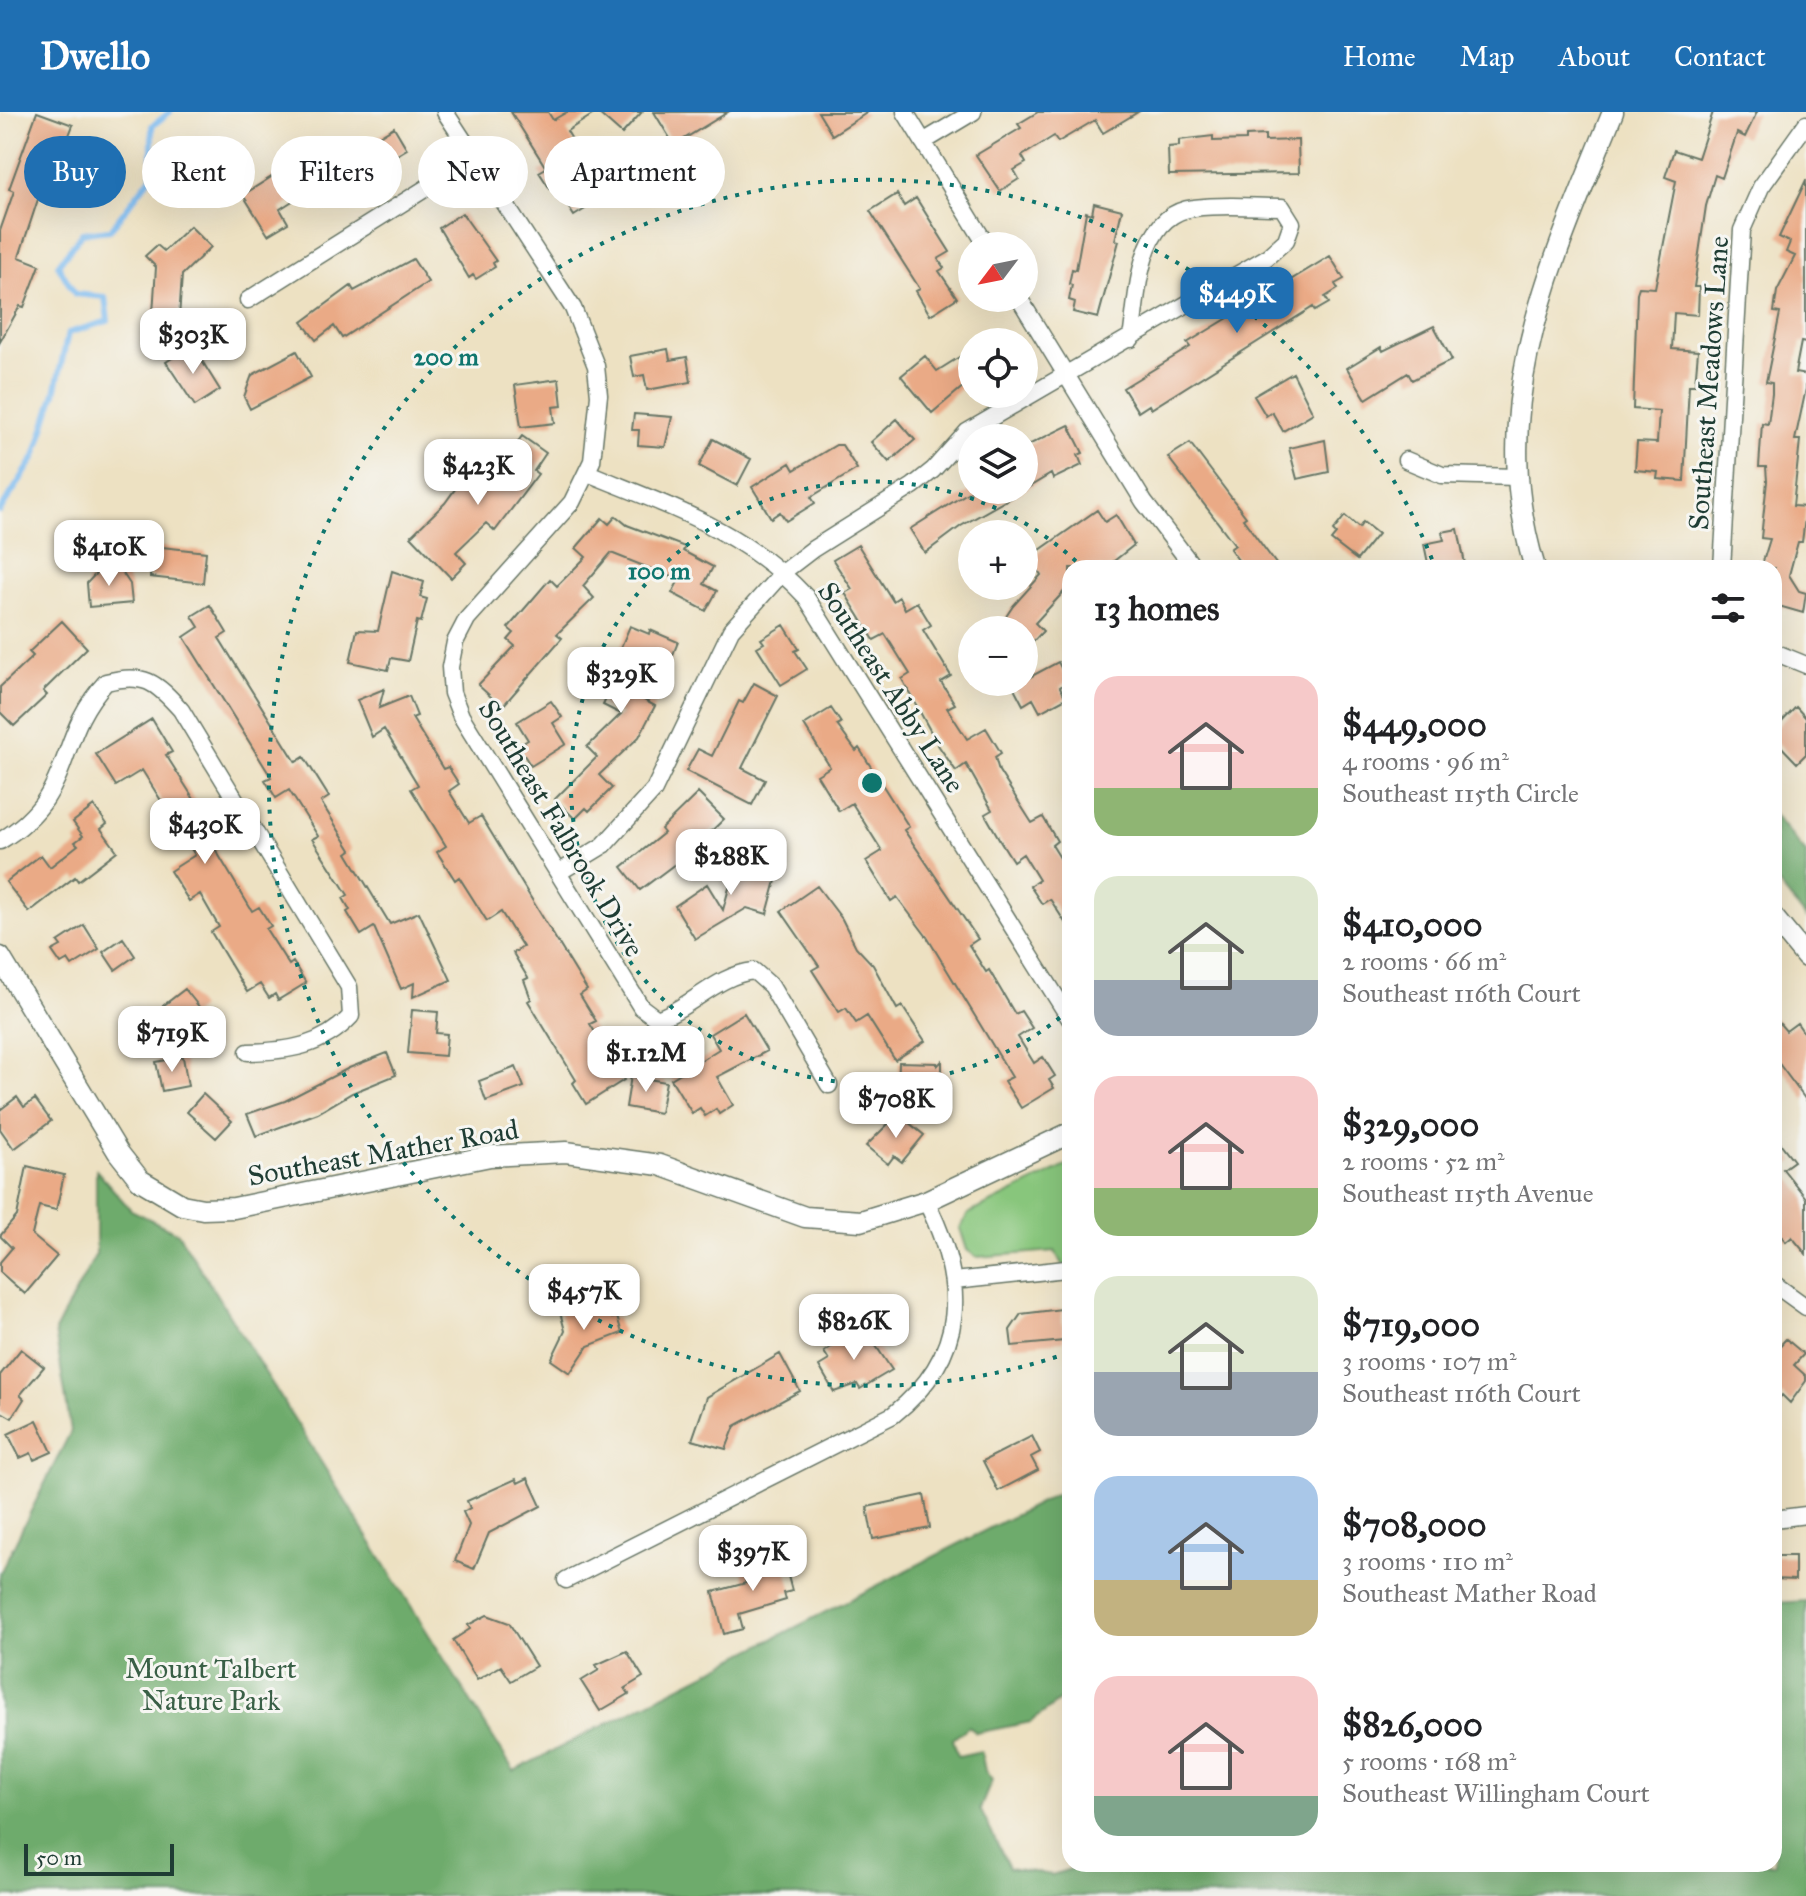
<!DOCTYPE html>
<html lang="en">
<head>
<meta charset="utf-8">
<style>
	body { margin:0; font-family:"IM FELL Great Primer",serif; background:#f2f2f2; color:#202124; height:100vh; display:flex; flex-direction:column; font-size:30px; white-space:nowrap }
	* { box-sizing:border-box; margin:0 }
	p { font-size:26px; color:#757577 }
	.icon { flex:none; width:44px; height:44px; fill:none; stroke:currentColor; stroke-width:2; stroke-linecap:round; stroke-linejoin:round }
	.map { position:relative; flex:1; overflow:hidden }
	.sheet { position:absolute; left:1062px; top:448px; width:720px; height:1312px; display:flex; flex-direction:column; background:#fff; border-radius:24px; box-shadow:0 8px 32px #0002 }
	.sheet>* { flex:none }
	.hud { position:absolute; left:24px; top:24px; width:760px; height:72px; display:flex; gap:16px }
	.needle { width:52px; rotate:238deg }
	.buttons { position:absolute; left:958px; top:120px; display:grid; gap:16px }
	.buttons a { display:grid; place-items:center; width:80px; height:80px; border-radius:50%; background:#fff; box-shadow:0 8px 32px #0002; font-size:40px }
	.scale { position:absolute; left:24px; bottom:20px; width:150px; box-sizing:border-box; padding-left:8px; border:4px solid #1f3d34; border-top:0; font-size:22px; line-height:28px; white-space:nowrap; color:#1f3d34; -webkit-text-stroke:6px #f6f6f2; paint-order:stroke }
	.price { position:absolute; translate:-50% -68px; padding:0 18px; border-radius:16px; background:#fff; color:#222; font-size:26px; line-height:52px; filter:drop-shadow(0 2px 4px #0008) }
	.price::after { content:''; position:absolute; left:50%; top:48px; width:24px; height:18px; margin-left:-12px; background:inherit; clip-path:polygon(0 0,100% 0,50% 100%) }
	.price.on { background:#1f6fb2; color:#fff }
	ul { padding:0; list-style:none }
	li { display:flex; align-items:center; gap:24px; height:200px; padding:0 32px }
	li span { display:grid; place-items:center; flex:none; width:224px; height:160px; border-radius:24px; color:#555 }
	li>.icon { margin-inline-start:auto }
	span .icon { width:96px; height:96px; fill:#fffc; stroke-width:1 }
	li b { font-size:34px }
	h2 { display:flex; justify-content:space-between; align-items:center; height:96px; padding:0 32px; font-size:34px }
	.chip { padding:0 28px; border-radius:36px; background:#fff; box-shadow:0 8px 32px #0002; font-size:28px; line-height:72px }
	.chip.on { background:#1f6fb2; color:#fff }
	header { display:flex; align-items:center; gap:48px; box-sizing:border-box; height:112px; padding:0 40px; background:#1f6fb2; color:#fff }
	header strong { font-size:38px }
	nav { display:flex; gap:44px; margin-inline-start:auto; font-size:28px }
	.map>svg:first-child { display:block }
</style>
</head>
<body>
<header>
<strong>Dwello</strong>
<nav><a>Home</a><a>Map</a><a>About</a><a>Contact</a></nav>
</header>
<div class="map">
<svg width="1806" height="1784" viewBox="0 0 1806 1784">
	<rect width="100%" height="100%" fill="#f6f6f2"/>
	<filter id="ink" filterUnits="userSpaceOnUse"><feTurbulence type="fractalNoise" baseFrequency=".0125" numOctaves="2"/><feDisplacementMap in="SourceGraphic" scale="16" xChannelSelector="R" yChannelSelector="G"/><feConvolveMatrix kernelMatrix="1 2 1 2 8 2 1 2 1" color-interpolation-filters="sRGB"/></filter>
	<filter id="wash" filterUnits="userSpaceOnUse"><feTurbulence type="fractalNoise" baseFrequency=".006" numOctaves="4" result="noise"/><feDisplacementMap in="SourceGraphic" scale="32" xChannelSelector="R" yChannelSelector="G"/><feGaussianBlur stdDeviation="1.8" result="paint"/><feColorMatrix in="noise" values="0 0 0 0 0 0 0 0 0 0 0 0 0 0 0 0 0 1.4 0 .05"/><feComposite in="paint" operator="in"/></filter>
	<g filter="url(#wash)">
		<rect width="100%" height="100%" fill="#ede1c2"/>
		<path fill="#88c67c" stroke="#548258" stroke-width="2" d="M1070,1052v116l-15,-29 -78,6 -10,-7 -7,-22 8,-14z"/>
		<path fill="#6eab6c" stroke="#467450" stroke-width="2" d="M1774,703l32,38v65l-32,-39z
			M96,1058l35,40 47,23 336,538 556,-284v206l-39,29 -55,11 -7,-7 -16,13 5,17 23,-5 4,20 7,9 -12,29 29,59 43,7 34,-11h688v-261l32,-2v295h-1806v-323l71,-142 -16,-100 41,-77z"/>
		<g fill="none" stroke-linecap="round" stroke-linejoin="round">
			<path stroke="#7dbbf0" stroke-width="6" d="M0,399l35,-54 20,-64 13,-60 40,-12 -3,-24 -30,-3 -17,-29 24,-32 28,-3 42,-55v-49l18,-14"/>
		</g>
		<g id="blocks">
			<path fill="#eaaa86" d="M37,0l36,13 -9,23 -11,-4 -14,38 4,2 -24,73 21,8 -16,42 -4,-1 -20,36v-111l14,-40 -5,-2z
				M511,0h37l5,8 14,-8h75l-20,22 -25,-22 -30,19 39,65 -32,20 -19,-30 -5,3 -11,-17 7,-4z
				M654,0h74l-54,33z
				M818,0h50l-36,23z
				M1038,0h100l-35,21 -8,-13 -37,22 -4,-6 -32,20 4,7 -12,7 5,9 -19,12 -24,-36 45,-27 -3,-4z
				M1713,0h44l-12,25 -8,-4 -15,45 -7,-3 -9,31 -12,81h5l-1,28 -24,-2 -2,36 26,2 -3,34h-6l-5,96 -27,-2 1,-7 -23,-2 2,-28 20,1 2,-32 -26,-2 4,-116 2,-6 16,1 21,-107 -11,-4 9,-27 24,8z
				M394,15l13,22 -30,18 -2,-3 -59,38 -8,-11 -28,18 8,14 -20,12 -25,-40 33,-21 4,6 50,-31 8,12z
				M1265,23v6l33,-1 1,33 -130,2 -1,-28 11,-1v-6l34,-4v5l33,-1v-4z
				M1806,68v163l-5,-1 -6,31 11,2v14l-11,51h5l-7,66 13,1v4l-4,31h-4l-9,33 10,16 7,2 -3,20 -24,-7 -5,3v-41h-13l9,-29 -9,-1 6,-57 -1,-14h-7l3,-44 6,1 4,-30v-11l-6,-1 14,-69 -6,-1 3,-21 18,-35 -9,-4 4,-10 -11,-5z
				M897,82l7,12 12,-8 34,54 -12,7 6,9 -5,3 18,27 -27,17 -14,-24 4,-2 -50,-78z
				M1094,91l28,7 -7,30 4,1 -21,77 -25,-6 2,-10 -6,-2 3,-15 -3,-1 3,-15 4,1 10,-58 6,2z
				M462,101l34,48 -3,2 2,4 -19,12 -3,-4 -4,3 -30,-50z
				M190,114l21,21 -29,28 -4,57 -26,-2 4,-63 -11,-11 12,-11 7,6z
				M1330,144l14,23 -9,5 3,5 -13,8 4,6 -14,8 -2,-4 -162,102 -2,-4 -11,7 -15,-24 67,-41 -3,-4z
				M413,147l15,23 -86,56 -8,-12 -18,14 -14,-18 49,-36 3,5z
				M1434,214l18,34 -40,20 -4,-7 -42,26 -19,-31 34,-21 2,4z
				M188,236h6l26,42 -25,16 -29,-44z
				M668,237l2,11 17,-3 4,25 -44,8 -3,-15 -10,2 -4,-21z
				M972,237v30l-40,34 -31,-37 24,-20 12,15z
				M297,239l14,26 -61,32 -6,-12 8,-22z
				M1293,261l20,40 -30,18 -11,-19 -6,4 -12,-20z
				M559,267l3,27 -9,1 2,16 -34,4 -6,-42z
				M634,302l38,3 -7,30 -27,-2 1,-15h-7z
				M897,307l18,21 -26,22 -18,-20z
				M1069,313l14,28 -5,2 4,10 -29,14 -2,-5 -27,16v-43z
				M522,324l24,17 -12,18 4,3 -43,57 -9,-8 -30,29 10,11 -15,15 -40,-42 34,-33 21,-29 19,15z
				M713,327l38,20 -14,27 -38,-20z
				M1325,328l4,32 -32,7 -8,-31z
				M1190,331l56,74 -3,2 36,49h-35l-14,-19 5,-4 -67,-88z
				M836,333h6l15,24 -46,28 4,6 -29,18 -6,-9 -9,6 -19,-31 38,-24 4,7z
				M972,378h52l-63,36 -36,27 -15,-24z
				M1097,398l8,12 11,-7 18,30 -20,16 4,7h-48v17l-35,38 8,8 -12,13 -7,-7v-7h-27l16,-24 28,-31 -11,-18z
				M616,404l11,9 58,22 -2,4 30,16 -9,17 13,7 -11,20 -34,-18 7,-13 -68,-27 -28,33 11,12 -37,36 5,4 -60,69 -24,-22 37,-39 -7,-6 6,-7 -6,-5 42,-49 7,7 29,-29 -10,-9 26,-30 7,6z
				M1345,404l14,12 4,-6 15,12 -21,26 -26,-20 5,-6 -3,-3z
				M1458,417l7,35 -36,4 -5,-24 20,-4 -2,-8z
				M858,433l35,56 6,-4 6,12 12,-7 14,23 -8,5 28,46 -10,6 14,22 -8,4 20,31 19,-11 15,25 -6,4 4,14 33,52 11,-6 14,24 -5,4 18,29v56l-20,-31 -8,5 -12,-18 9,-6 -16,-26 -10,7 -12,-19 -16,-28 7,-4 -26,-46 -10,7 -18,-26 -36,-66 8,-5 -25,-40 -11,6 -29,-47 7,-4 -19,-29z
				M153,434l53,6 -3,31 -53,-6z
				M118,454l12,18 2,19 -43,4 -2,-24 15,-16z
				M392,459l32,11 -4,15 7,2 -6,23 -4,-1 -9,40 -17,-3 -3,12 -38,-8 7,-32 21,1z
				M210,493l17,28 -8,5 77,124 8,-5 25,40 -8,5 30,48 -4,3 43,71 29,-12 32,68 -38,17 1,-14 -13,6 -27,-62 -13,8 -14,-23 3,-2 -7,-12 5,-3 -36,-56 6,-3 -29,-46 -13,8 -11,-18 6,-3 -87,-140 15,-10 -7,-11z
				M62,509l25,27 -44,43 4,4 -33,31 -14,-14v-25l33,-31 -4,-4z
				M784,513l15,24 -4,2 12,18 -26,16 -24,-38 7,-4 -3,-4z
				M630,514l19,8 1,-4 28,12 -10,25 -7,-2 -17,35 11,6 -16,31 -40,38 13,13 -23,23 -3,-3 -11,11 -20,-20 42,-42 -10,-10 34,-33 -18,-9 22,-45 -8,-4z
				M1058,550l10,19 -8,6 6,11 -26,14 -7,-13 -10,6 -10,-19z
				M754,571l24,13 -36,72 23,12 -13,25 -66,-34 12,-22 14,7 27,-55 4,2z
				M384,577l-5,19 30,-12 8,20 -5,2 31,51 5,-2 11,17 -10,7 20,32 12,-7 106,174 -7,5 16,26 -6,3 34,56 -38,24 -13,-21 3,-3 -48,-79 3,-2 -7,-19 4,-2 -15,-25 10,-6 -22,-35 -14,9 -28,-44 -4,3 -18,-28 9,-6 -35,-57 7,-4 -34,-56 -12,8 -15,-37z
				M551,589l11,16 -9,6 13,21 -35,22 -13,-20 10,-6 -11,-18z
				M1796,595l10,11v36l-9,9 -23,-24v-9z
				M831,596l10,15 -4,2 19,26 3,-3 50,79 -5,3 74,109 -9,6 17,27 3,-2 26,44 6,-3 11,17 -14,9 16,26 9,-6 12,19 -6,4 5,8 -33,20 -17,-27 8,-4 -85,-140 -30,-40 -6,4 -25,-40 16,-10 -30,-48 -13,8 -22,-36 13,-8 -26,-42z
				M152,607l20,33 -6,3 43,68 -7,4 50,84 7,-4 12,19 -5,3 23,36 4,-3 13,21 -28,17 -3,-6 -6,4 -9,-14 -13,8 -36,-60 8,-5 -19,-33 -11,7 -19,-30 25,-16 -53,-85 -26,16 -20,-32z
				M698,681l26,26 -37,36 -47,35 -18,-23 42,-34 -3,-4z
				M94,694l13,18 -6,5 16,22 -39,30 -3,-4 -46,35 -23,-30 35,-27 9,12 28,-22 -3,-3 8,-6 -10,-14z
				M738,743l42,11 -13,48 -20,-6 -52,31 -20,-33 32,-22 16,26z
				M817,774l25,33 14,28 17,18 24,44 5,-3 23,35 -30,19 -28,-44 -11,7 -10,-15 -7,4 -27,-42 7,-4 -38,-55z
				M84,813l15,24 -27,17 -4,-6 -7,4 -9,-13 9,-5 -3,-4z
				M123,826l12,18 -20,14 -12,-18z
				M185,877l15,19 -29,23 -16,-19z
				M412,898l26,2 -2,21 11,1 -2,22 -37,-3z
				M744,901l23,38 -50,26 16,28 -14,9 -3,-5 -11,7 -5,-8 -8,5 -21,-34 48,-30 -9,-15z
				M1774,905l12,14 11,-8 9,13v64l-32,-43z
				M387,941l9,22 -44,18 -34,20 -62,23 -9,-22 38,-13 64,-33z
				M183,945l5,29 -26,5 -6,-29z
				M942,949v39h-14v6h-24l15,-17h-21l1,-27 38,1v3z
				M516,955l8,20 -38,14 -7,-20z
				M631,964l35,6 -6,31 -34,-6z
				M203,982l29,27 -16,17 -29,-26z
				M17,985l7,10 11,-8 16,22 -37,28 -14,-20v-19z
				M898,1002l26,21 -22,27 -8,-6 -6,8 -22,-18z
				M1774,1023l20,26 -11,8 23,29v56l-14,-17 -6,5 -12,-15v-8l9,-7 -9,-11z
				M27,1054l37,9 -8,35 -17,-4 -7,29 25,21 -32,38 -25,-22v-10l12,-14 -12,-12 17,-20z
				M596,1189l2,7 10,-2 4,12 5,-1 5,16 -34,13 -18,27 -19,-13 14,-29 -5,-19z
				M1061,1197l3,32 -52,5 -2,-16 11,-16z
				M862,1213l30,45 -32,19 -3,-5 -23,8 -15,-26 10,-6 -5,-8z
				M1786,1227l18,15 -10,11 12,11v5l-16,22 -8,-8 -8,10v-53z
				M21,1237l23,18 -24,28 4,4 -12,19 -12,-7v-36z
				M780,1242l20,37 -65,35 -9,23 -34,-9 15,-43z
				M37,1308l15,32 -18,8 -3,-7 -11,5 -12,-24z
				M1032,1324l8,16 -9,5 7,13 -40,21 -15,-30z
				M528,1366l13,28 -52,27 -15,36 -19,-8 14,-36 -6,-13 7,-4 -3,-7 49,-22 2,4z
				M924,1383l6,33 -57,11 -6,-32z
				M1774,1444h21v24l-21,-1z
				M783,1445l9,34 -8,2 2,7 -47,14 4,15 -19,5 -11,-42 33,-9 -4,-15z
				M487,1503l22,8 27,43 -25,15 -10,-15 -24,14 -24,-40 17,-11 -2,-4z
				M627,1539l16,26 -18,11 4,6 -29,17 -19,-30 18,-11 -3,-5z"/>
		</g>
	</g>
	<g filter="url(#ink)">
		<use href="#blocks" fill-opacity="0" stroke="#677666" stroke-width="2"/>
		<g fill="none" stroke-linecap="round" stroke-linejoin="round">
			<g stroke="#677666" stroke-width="19">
				<path id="minor" d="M445,0l128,196 23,58 3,29 -7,66 -20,41 -105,117 -12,23 -5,25 2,26 9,23 180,291 16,12c35,-12 60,-44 97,-48l17,15 58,99
					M905,0l82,134
					M923,30l50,-30
					M1019,186l125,204 50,66
					M248,188l226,-142
					M1406,348l36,15 75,2
					M588,361c82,34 156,57 218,124l264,422
					M1722,456l20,-338 19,-43 45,-63
					M1774,540l32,13
					M0,729c78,-47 53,-102 106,-159 38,-10 50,0 75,28l168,277 2,29c-29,31 -63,35 -103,36
					M558,761l46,-28 50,-55 77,-160 52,-58 30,-23 100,-63 20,-16 34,-38 299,-174 20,-18 6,-17 -10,-16c-29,0 -59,-3 -88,1 -57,6 -56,88 -63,131
					M954,1169l112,-12
					M1774,1172l32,23
					M1774,1407l32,-4
					M566,1468l327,-165c76,-61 74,-132 33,-214"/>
			</g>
			<g stroke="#677666" stroke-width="23">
				<path id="tertiary" d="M1535,456c-51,-166 17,-305 78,-456
					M1774,806l32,39
					M0,845l118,195 22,28 42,25 21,4 31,-1 256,-52 76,-4 94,13 145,52 56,4 65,-20 144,-68"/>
			</g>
			<use href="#minor" stroke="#fff" stroke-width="16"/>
			<use href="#tertiary" stroke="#fff" stroke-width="20"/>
		</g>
	</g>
	<g fill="none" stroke="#0f766e" stroke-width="4" stroke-dasharray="4 8">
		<path d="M1069 898A301 301 0 1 1 1081 454"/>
		<path d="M1068 1241A603 603 0 1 1 1435 455"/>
	</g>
	<g text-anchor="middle" stroke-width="6" stroke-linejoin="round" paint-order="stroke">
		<g font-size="28" fill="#1f3d34" stroke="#f6f6f2">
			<text transform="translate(1708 271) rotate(-86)" y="10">Southeast Meadows Lane</text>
			<text transform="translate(892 575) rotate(57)" y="10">Southeast Abby Lane</text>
			<text transform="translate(562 716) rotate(59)" y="10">Southeast Falbrook Drive</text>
			<text transform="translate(383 1040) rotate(-10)" y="10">Southeast Mather Road</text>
		</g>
		<g font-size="28" fill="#395f46" stroke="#f6f6f2">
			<text x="211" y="1566">Mount Talbert<tspan x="211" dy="32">Nature Park</tspan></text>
		</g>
	</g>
	<circle cx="872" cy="671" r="12" fill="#0f766e" stroke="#f6f6f2" stroke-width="4"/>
	<g font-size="24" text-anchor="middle" font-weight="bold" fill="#0f766e" stroke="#f6f6f2" stroke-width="6" stroke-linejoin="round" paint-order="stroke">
		<text x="446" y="253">200 m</text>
		<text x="659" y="467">100 m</text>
	</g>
</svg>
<div class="buttons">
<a><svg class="needle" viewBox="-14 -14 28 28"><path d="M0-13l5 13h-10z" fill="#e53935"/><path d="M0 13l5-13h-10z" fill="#757577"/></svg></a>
<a><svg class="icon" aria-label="locate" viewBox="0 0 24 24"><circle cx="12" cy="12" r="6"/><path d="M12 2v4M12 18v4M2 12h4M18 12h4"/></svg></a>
<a><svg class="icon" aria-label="layers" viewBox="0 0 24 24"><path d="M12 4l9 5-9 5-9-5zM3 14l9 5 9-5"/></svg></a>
<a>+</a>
<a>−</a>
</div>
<div class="scale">50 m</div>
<b class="price on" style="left:1237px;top:223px">$449K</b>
<b class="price" style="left:193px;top:264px">$303K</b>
<b class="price" style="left:478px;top:395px">$423K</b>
<b class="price" style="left:109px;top:476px">$410K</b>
<b class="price" style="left:621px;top:603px">$329K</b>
<b class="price" style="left:205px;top:754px">$430K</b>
<b class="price" style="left:731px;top:785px">$288K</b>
<b class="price" style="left:172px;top:962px">$719K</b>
<b class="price" style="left:646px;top:982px">$1.12M</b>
<b class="price" style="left:896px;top:1028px">$708K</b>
<b class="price" style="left:584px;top:1220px">$457K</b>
<b class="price" style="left:854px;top:1250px">$826K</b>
<b class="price" style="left:753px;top:1481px">$397K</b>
<div class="hud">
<a class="chip on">Buy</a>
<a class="chip">Rent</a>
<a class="chip">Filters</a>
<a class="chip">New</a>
<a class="chip">Apartment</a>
</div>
<section class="sheet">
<h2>13 homes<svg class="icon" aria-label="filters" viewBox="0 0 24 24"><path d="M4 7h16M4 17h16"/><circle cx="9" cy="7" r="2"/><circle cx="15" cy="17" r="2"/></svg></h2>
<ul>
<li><span style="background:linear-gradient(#f6c9c9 70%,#8fb573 0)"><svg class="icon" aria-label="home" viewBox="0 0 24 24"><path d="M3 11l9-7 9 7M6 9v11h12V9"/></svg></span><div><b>$449,000</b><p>4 rooms · 96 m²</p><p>Southeast 115th Circle</p></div></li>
<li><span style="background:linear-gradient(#dfe7d0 65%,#9aa5b1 0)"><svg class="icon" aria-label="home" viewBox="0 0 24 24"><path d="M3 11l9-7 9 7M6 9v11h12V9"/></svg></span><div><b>$410,000</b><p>2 rooms · 66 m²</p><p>Southeast 116th Court</p></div></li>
<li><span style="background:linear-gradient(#f6c9c9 70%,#8fb573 0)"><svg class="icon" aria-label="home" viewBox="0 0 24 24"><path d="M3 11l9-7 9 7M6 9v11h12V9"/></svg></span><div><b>$329,000</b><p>2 rooms · 52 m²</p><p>Southeast 115th Avenue</p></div></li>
<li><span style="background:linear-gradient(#dfe7d0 60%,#9aa5b1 0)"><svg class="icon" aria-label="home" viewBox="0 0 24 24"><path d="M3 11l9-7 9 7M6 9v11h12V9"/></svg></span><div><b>$719,000</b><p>3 rooms · 107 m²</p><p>Southeast 116th Court</p></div></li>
<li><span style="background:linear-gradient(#a9c7e8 65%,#c2b280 0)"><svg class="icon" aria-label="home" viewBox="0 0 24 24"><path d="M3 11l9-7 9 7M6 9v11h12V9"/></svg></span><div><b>$708,000</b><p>3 rooms · 110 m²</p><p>Southeast Mather Road</p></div></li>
<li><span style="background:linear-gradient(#f6c9c9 75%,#7fa58c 0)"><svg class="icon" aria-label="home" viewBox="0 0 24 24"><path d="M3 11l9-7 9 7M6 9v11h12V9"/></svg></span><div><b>$826,000</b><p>5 rooms · 168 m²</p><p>Southeast Willingham Court</p></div></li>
</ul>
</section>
</div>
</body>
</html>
